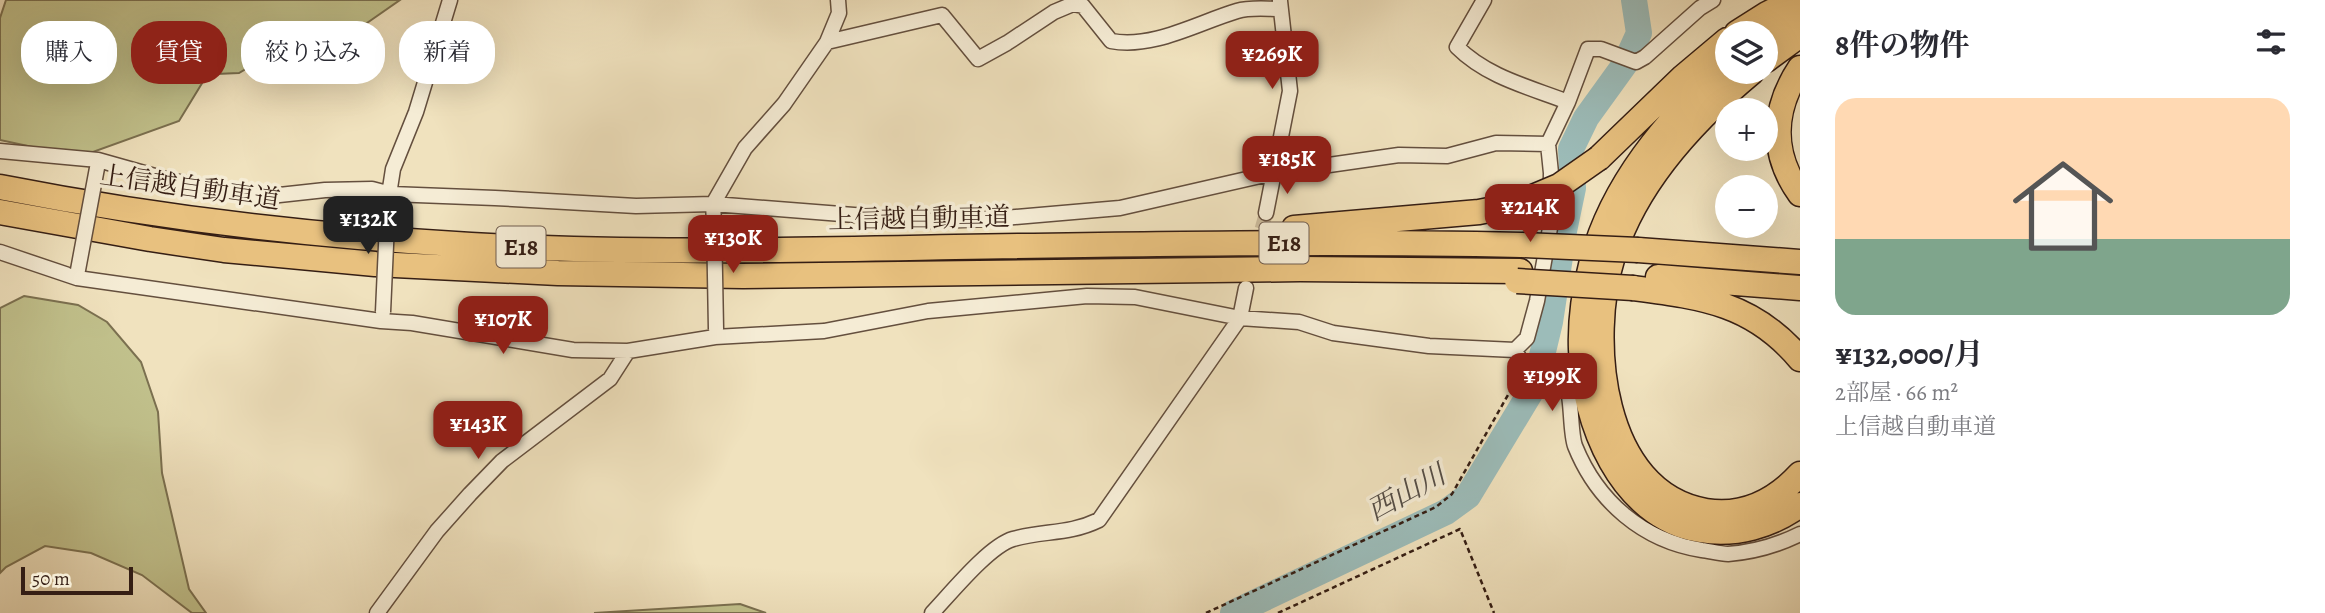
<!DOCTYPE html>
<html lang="ja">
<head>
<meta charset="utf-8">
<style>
	body { margin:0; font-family:Alegreya,"Noto Serif JP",serif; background:#f2f2f3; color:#2b2b33; height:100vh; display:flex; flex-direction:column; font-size:26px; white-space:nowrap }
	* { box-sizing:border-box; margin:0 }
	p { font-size:23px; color:#7c7c81 }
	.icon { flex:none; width:38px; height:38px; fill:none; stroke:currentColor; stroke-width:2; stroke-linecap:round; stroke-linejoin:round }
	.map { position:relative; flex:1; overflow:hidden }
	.details { display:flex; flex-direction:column; background:#fff; width:525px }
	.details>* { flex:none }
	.top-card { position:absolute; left:21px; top:21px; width:665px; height:63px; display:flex; gap:14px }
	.tools { position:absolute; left:1715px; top:21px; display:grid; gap:14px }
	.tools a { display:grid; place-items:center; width:63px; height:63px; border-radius:50%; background:#fff; box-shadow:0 7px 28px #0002; font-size:35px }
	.scale { position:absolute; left:21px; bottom:18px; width:112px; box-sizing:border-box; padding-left:7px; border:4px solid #351e14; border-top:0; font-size:19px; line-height:24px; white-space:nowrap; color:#351e14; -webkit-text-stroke:5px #f5ecd5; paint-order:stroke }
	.price { position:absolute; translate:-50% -60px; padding:0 16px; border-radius:14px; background:#8f2418; color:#fff; font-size:23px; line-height:46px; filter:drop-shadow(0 2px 4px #0008) }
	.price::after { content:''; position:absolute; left:50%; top:42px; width:21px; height:16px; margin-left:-10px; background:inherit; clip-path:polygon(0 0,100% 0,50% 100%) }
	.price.selected { background:#222; color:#fff }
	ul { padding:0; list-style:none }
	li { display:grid; align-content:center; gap:14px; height:371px; padding:0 35px }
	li+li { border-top:2px solid #e1e1e2 }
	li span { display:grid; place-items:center; height:217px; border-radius:21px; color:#555 }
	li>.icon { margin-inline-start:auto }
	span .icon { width:126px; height:126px; fill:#fffc; stroke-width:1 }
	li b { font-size:30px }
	h2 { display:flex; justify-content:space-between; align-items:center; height:84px; padding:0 35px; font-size:30px }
	.pill { padding:0 24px; border-radius:28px; background:#fff; box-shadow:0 7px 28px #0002; font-size:24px; line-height:63px }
	.pill.selected { background:#8f2418; color:#fff }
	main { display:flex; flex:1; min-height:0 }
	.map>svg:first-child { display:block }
</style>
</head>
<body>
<main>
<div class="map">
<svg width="1800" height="613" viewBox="0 0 1800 613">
	<rect width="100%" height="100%" fill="#f0e2be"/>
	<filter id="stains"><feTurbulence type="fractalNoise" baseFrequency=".00286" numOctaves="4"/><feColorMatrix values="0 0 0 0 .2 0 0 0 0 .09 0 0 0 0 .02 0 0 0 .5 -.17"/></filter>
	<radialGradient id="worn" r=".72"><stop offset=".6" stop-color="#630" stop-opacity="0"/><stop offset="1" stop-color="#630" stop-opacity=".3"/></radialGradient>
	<path fill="#c1c18c" stroke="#7b7050" stroke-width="2" d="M6,0h394l-56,39 -30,-11 -75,45 -23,1 -12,6 -25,41 -100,36 -79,-17v-122z
		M24,296l54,9 29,17 34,40 17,50 4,61 27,116 17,24h-14l-50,-38 -51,-22 -46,-7 -39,21 -6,6v-265z
		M740,604l26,9h-172z"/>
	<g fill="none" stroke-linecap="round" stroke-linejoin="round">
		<path stroke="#9cbcb9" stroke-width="26" d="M1233,613l213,-101 22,-16 67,-111 15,-63 14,-91 9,-43 -2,-39 15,-31 39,-54 14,-31 -5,-33"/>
		<path stroke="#cbbb9c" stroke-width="14" stroke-dasharray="14 7" stroke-linecap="butt" d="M1256,249l10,-36"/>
		<g stroke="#644f3e" stroke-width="17">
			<path id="minor" d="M1484,0l-27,47c30,30 72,40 111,55
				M827,42l115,-27 36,44 29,-16 47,-31 19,-8 10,2 28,35c42,8 86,-18 126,-30 13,-4 29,-2 43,-2
				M0,151l98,9 71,20 92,17 64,-7 47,-1 19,5 104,4 141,8 77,-2 217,17 62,-2 128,-11 153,-35 126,-18 48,1 49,-13 52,1 20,-42 20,-53h13l35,13 9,-5 55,-49 13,-8
				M388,201l5,-32 23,-57 34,-112
				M1266,213l24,-122 -10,-90
				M714,222l-1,-18 32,-56 39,-44 43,-62 12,-29 -1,-13
				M0,252l77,26 304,43 31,2 161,27 55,1 87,-14 109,-6 104,-20 159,-15 48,1 105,21 59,4 34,11 96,13 86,4 9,17c13,5 35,7 43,21 5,11 3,44 8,58 22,55 68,95 127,104 8,1 18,4 26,4 25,-2 50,-9 72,-20
				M1515,350l12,-12 10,-37 13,-73 1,-55 -3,-29
				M377,613l60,-82 33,-37 32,-33 108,-82 18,-28
				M932,613c19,-20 57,-67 81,-74 31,-9 55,-4 86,-19l141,-202 6,-30"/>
		</g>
		<g stroke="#351e14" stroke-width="27">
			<path id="motorway" d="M1737,33l30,-19 27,-14
				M1766,37l34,-26
				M1766,60l34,-25
				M1727,67c-60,51 -117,120 -136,198 -7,27 -11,56 -10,84 2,72 39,168 119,181 36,6 71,-4 100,-25
				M1800,68c-28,42 -29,86 0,126
				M1752,72c-59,49 -116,110 -139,184 -26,82 -13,237 93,255 38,6 69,-10 94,-37
				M1599,158l84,-81 44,-37
				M0,187c158,31 311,49 471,58 161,9 323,5 484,2 189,-3 378,-6 567,-2
				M0,212l150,27 74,11 151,14 183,9 185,3 557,-7 220,2
				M1294,228l185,-16 35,-7
				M1638,250l162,12
				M1658,277l142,11
				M1633,288c69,9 120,15 167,71"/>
		</g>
		<path stroke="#351e14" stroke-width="2.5" stroke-dasharray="5 3.5" stroke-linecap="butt" d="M1206,613l230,-106 16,-13 65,-115
			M1278,613l182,-84 34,84"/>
		<use href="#minor" stroke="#f5ecd5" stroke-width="14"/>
		<use href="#motorway" stroke="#e8c17f" stroke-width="24"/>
		<g stroke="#644f3e" stroke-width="17" stroke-linecap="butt">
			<path id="minor-bridge" d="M714,222l2,107
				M78,270l19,-102
				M383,312l5,-111"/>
		</g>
		<g stroke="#351e14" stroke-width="27" stroke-linecap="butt">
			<path id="motorway-bridge" d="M1514,205l45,-19 40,-28
				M1522,245l116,5
				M1517,281l116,7"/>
		</g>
		<use href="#minor-bridge" stroke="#f5ecd5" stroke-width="14"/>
		<use href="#motorway-bridge" stroke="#e8c17f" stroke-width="24"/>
	</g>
	<g text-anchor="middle" stroke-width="7" stroke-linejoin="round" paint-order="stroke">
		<g fill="#f5ecd5" stroke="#6f5c4e" stroke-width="2">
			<rect x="1259.5" y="222.5" width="49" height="41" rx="5"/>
			<rect x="496.5" y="226.5" width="49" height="41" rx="5"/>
		</g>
		<g font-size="24" font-weight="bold" fill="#351e14">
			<text x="1284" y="251">E18</text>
			<text x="521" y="255">E18</text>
		</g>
		<g font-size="26" fill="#351e14" stroke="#f5ecd5">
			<text transform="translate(190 187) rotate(8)" y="9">上信越自動車道</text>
			<text transform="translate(919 218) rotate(-1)" y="9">上信越自動車道</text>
		</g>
		<g font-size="28" font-style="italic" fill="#544d46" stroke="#f5ecd5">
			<text transform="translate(1406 492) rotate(-29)" y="10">西山川</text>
		</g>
	</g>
	<rect width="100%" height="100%" filter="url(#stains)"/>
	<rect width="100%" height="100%" fill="url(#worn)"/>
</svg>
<div class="tools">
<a><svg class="icon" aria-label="layers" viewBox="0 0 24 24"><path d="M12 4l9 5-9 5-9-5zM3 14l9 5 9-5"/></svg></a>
<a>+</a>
<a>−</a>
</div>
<div class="scale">50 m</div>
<b class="price" style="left:1272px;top:91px">¥269K</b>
<b class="price" style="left:1287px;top:196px">¥185K</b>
<b class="price" style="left:1530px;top:244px">¥214K</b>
<b class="price selected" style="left:368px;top:256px">¥132K</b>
<b class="price" style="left:733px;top:275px">¥130K</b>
<b class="price" style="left:503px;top:356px">¥107K</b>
<b class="price" style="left:1552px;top:413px">¥199K</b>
<b class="price" style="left:478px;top:461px">¥143K</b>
<div class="top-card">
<a class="pill">購入</a>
<a class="pill selected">賃貸</a>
<a class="pill">絞り込み</a>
<a class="pill">新着</a>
</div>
</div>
<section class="details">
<h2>8件の物件<svg class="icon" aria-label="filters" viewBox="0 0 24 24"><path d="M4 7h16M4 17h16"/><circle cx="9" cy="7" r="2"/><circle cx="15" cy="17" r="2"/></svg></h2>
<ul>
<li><span style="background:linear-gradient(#ffd9b3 65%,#7fa58c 0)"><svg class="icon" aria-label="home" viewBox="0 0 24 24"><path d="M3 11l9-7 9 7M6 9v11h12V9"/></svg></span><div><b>¥132,000/月</b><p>2部屋 · 66 m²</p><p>上信越自動車道</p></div></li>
</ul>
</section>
</main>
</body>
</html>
